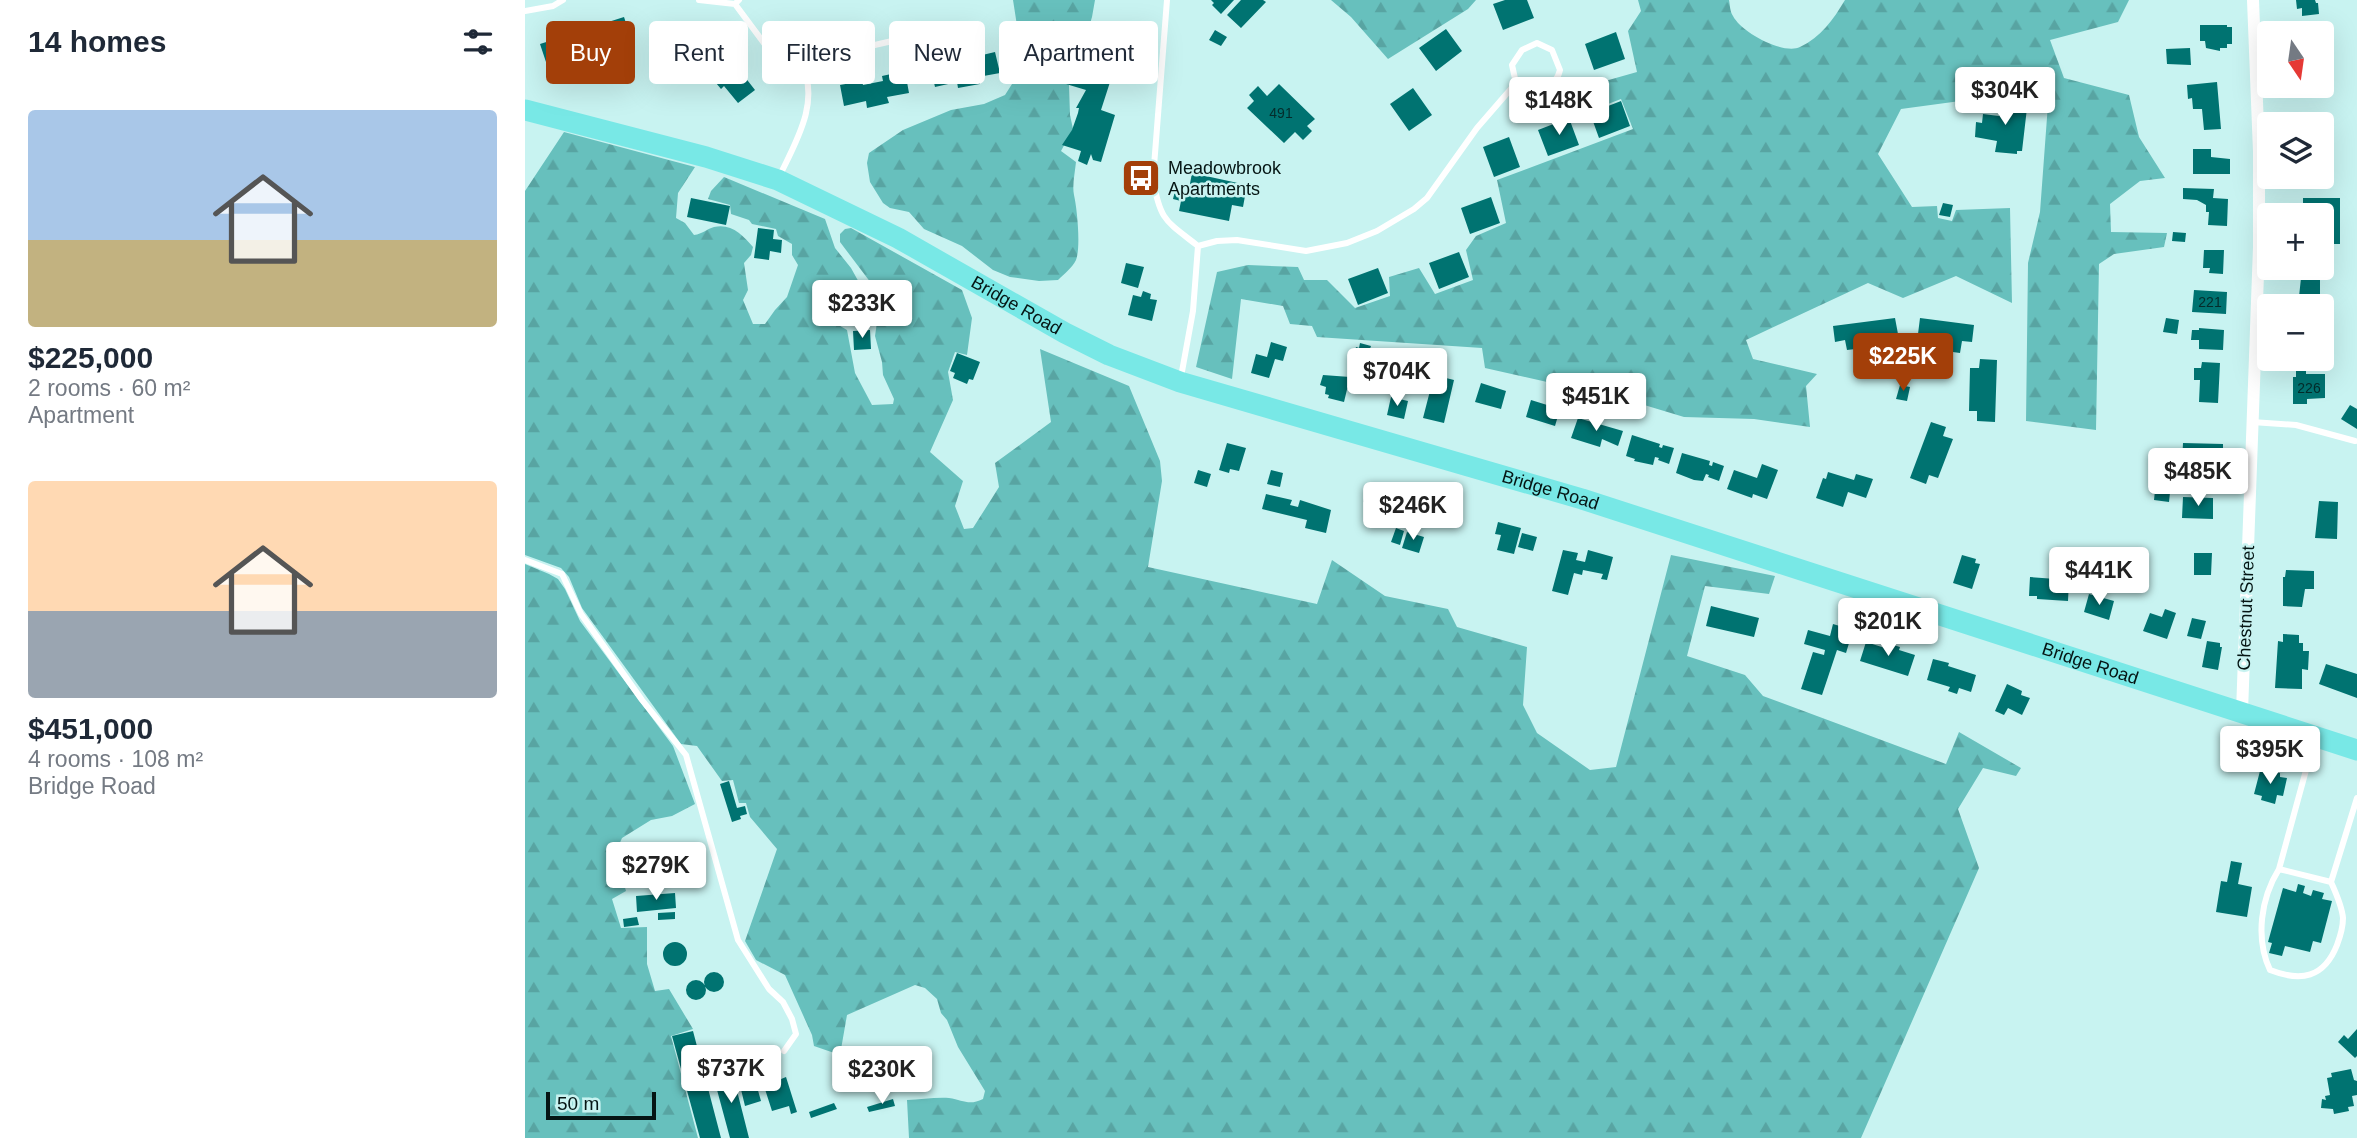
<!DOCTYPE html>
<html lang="en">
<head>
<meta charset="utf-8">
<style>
	body { margin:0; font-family:Helvetica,sans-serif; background:#f2f2f3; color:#1f2937; height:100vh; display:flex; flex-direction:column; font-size:26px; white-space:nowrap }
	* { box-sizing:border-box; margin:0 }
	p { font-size:23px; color:#747a83 }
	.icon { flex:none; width:38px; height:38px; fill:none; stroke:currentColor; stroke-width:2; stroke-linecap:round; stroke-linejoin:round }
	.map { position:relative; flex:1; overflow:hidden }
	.sheet { display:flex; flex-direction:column; background:#fff; width:525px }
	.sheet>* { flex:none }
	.guide { position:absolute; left:21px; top:21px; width:665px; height:63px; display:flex; gap:14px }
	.needle { width:46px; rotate:167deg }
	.fabs { position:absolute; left:1732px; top:21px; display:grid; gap:14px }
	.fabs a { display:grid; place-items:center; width:77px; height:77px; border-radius:7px; background:#fff; box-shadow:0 7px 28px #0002; font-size:35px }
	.scale { position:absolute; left:21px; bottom:18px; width:110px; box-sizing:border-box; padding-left:7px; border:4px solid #051514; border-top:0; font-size:19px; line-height:24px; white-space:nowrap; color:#051514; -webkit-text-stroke:5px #c8f3f1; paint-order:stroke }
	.price { position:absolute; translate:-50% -60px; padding:0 16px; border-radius:7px; background:#fff; color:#222; font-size:23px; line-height:46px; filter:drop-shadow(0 2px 4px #0008) }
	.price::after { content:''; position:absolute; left:50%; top:42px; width:21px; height:16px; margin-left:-10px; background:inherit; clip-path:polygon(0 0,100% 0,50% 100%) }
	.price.on { background:#a33f09; color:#fff }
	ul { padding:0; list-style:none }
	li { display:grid; align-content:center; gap:14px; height:371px; padding:0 28px }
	li span { display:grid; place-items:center; height:217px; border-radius:7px; color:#555 }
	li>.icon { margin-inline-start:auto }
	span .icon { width:126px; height:126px; fill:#fffc; stroke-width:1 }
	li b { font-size:30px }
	h2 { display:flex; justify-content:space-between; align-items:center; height:84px; padding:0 28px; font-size:30px }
	.tag { padding:0 24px; border-radius:7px; background:#fff; box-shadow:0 7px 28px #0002; font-size:24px; line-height:63px }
	.tag.on { background:#a33f09; color:#fff }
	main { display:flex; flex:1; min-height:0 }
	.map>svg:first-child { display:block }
</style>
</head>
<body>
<main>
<section class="sheet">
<h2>14 homes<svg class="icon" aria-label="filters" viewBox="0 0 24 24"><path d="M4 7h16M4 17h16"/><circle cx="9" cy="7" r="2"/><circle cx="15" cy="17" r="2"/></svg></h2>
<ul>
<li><span style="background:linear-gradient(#a9c7e8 60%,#c2b280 0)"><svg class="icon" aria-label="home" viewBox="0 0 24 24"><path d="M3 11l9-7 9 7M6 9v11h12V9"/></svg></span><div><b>$225,000</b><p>2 rooms · 60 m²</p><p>Apartment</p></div></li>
<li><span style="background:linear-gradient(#ffd9b3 60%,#9aa5b1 0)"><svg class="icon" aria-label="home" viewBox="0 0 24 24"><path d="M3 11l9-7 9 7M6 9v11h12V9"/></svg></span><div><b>$451,000</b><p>4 rooms · 108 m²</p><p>Bridge Road</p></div></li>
</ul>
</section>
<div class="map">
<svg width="1832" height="1138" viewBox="0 0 1832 1138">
	<defs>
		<pattern id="forest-firs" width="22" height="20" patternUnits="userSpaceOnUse" patternTransform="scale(1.75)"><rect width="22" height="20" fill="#67c0bd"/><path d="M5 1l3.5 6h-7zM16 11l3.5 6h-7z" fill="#58a4a2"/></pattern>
	</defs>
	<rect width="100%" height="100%" fill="#c8f3f1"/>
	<path fill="url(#forest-firs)" d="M488,0h82l-3,17 -17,56h-2l-6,10 2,2 1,30 3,14 -12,22 15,11c-1,10 -4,24 -2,33 3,13 7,52 2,65 -4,8 -12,14 -18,20l-19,1 -29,-4 -17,-7 -31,-24 -38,-17 -15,-17 -19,-4 -7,-5 -13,-21 -3,-19 2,-10 34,-23 48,-20 33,-6 21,-9 7,-11 6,-52z
		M806,0h145l-8,9 -80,50 -37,-42z
		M1113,0h91c1,5 1,12 4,16 8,16 50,39 67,31 21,-10 33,-27 45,-47h284l-11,22 -68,18 14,38 65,17 10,42 26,41 -25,3 -30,23 1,28 56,1 -3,14 -50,7 -15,10 -3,166 -70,-9 2,-158 12,-51 8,-108 -25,-25 -35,1 -13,19 -74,10 -23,45 34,53 25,-1 1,12 14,3 4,-11 54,-2 2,95 -56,-27 -53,22 -35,-15 -122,57 7,19 64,15 -11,12 4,41 -56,-8 -70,-2 -53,-16 -146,-33 -3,-20 -165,-11 -5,-11 -22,-2 -7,-18 -42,-7 -9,80 -36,-12 21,-95 31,-7 50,2 6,13h23l28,28 35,-12 -1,-19 30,-9 16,26 38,-14 -7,-30 10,-14 30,-13 -9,-43 136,-51 -12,-30 -26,10 -4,-24 46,-13 -9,-41 13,-20z
		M39,132l131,35 -17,26 -2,25 9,5 9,12c9,-1 12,-6 20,-8 17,-4 29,8 39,20l-2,8 -7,8 4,27 -5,10 10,24h12l10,-14 12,-13 11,-32 -6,-10v-11l-14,-8 -2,-7 -24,-5 -3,-4 -18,-6 -1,-9 -22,-6 3,-8 13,-14 101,42 10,29 16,20 10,18 -33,-2 -5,32 24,14 8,43 17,32 21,-1 1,-5 -11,-24 -1,-13 -7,-26 2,-14 -3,-35 -34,-45v-8l5,-5 6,-1 111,62 10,28 -5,37 -12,-3 -7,20 5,28 -23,52 33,29 -8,25 9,23 9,-1 26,-41 -4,-24 56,-41 -11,-73 89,37 31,75 2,20 -14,86 169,37 15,-44 53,36 63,13 9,18 70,20 -4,58 14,28 53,37 26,-3 55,-212 104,21 -6,18 -64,-8 -18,70 58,19 18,21 183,68 13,-32 62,36 -5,8 -33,-8 -25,41 21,59 -118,270h-952l-2,-38c13,0 28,-3 42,-2 14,2 20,8 34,1l2,-8 -27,-44 -11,-27 -6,-7 -4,-14 -12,-11 -10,-3 -68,30 -7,40 -26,-9 -2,-11 -27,-60 -29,-15 -11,-19 32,-92 -27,-32 -4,-14h-7l-6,-23 -11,1 -25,-35 -16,-2 -99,-136 -13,-31 -8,-9 -36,-13v-364z
		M0,564l24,10 9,5 7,10 15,32 93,125 22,58 -23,12 -21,4 -29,18 -7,16 11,37 -14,8 9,29 26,-1v37l8,27 14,-2 24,40 -22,7 27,102h-173z"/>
	<path fill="#007371" d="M686,0h23l-13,14 -9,-9 2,-2z
		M716,0h22l3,2 -25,26 -14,-13z
		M980,0h22l7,18 -31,12 -10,-26z
		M1771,0h19l1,3h2l1,11 -17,2v-8l-5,1z
		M99,17l7,21 -22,7 2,6 -42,13 -2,-6 -20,7 -7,-21 22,-7 2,5 40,-13 -2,-5z
		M1805,22l1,21 -9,1v-11h-12l-1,-9z
		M1675,25h27v2h5v17h-5v4h-7v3l-14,-3 -1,-7h-5z
		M921,29l16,22 -26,20 -17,-23z
		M690,30l12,7 -6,9 -12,-6z
		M1091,32l9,27 -31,11 -9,-26z
		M572,34l12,3 -4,12 15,5 -2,9 -4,8h2l-3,9 -2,-1 -10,31 14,5 -14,47 -8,-2 -2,-6 -4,11 -9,-4 3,-10 -19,-6 10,-15 6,-17 1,-5h-3l10,-18 -20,-6 7,-11h2l8,-22v-4l-4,-1 6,-11 10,3z
		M191,37l15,18 -5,4 12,15 3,-2 14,18 -17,13 -14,-17 -3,3 -14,-17 5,-4 -14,-17z
		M1665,48l1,17 -24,-1 -1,-15z
		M470,52l5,21 -22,4 2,7 -22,4 -1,-6 -22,5 -5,-22 24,-5 1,6 20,-5 -1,-4z
		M380,71l4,22 -22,4 2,6 -22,5 -1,-7 -22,5 -4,-21 22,-4 1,4 20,-4 -1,-5z
		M1692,82l4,47 -17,1 -2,-21h-9l-1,-11 -4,1 -1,-14z
		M754,84l36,35 -8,7 5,5 -9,9 -8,-8 -11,11 -37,-35 7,-7 -5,-6 9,-9 9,10z
		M888,88l19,27 -23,16 -19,-27z
		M1489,94l5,1 -1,7 7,1 -1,5h3l-5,43h-5v3l-22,-2 2,-11 -22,-4 1,-15 6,1 1,-9 16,2 2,-17 12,2z
		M1096,101l9,25 -31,12 -9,-25z
		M1044,118l10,27 -31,11 -10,-26z
		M984,137l11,30 -26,10 -11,-30z
		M1668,149h18v8l19,2v15h-37z
		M667,173l55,12 -4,22 -11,-2 -3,16 -50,-10 2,-10 -8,-2 3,-12 13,2z
		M1658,188l31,1 -1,9 15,1 -1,27 -19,-1 1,-13h-3v-7l-9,-5 -14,-1z
		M966,197l9,26 -30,11 -9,-26z
		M166,198l39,8 -4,19 -39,-8z
		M1778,198h37v46h-18v-29h-4v-5h-15z
		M1418,203l10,2 -3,12 -11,-2z
		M233,228l16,2 -1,9 9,1 -1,13 -11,-2 -1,9 -15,-2z
		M1648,232l13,1 -1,9 -13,-1z
		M1679,250h20l-1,24 -14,-1 1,-5h-7z
		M934,252l10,25 -30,12 -10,-26z
		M601,263l18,4 -6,21 -17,-5z
		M853,268l10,25 -30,12 -10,-26z
		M1776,278h19v28h-22z
		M304,285l22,3 -1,10 -4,-1 -2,12 -4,-1 -1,9 -14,-1z
		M1669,290l33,2 -1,22 -34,-2z
		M618,291l8,3 -1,5 7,1 -5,21 -24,-6 5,-20 8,2z
		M1370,318l3,16 -10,1 1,10 -42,5 -2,-10 -10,2 -2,-16z
		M1395,318l54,7 -2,17 -10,-1 -2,12 -36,-5 2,-12 -8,-2z
		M1641,318l13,2 -2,14 -14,-2z
		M1674,328l25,2 -1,20 -24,-1v-9h-8l1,-10h7z
		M345,330l1,19 -17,1 -1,-19z
		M746,342l16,5 -4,14 -8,-2 -6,19 -18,-5 5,-19 11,3z
		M835,343l11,3 -2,6 8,2 -4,20 -22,-5 5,-22 3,1z
		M432,353l23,9 -7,18 -4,-1 -2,5 -14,-6 2,-5 -5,-2z
		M1455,359l17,1 -2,62 -18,-1v-10h-8l1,-43h9z
		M1677,362l18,1 -2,40 -19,-1 1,-22h-6v-12h7z
		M1781,367v7h19v24l-18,1v5h-14v-27h3v-9z
		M798,375l27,2 -6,25 -16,-4 1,-3 -4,-1 1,-7 -6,-2z
		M917,377l12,3 -10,43 -21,-5 8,-31 3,-4 6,2z
		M956,383l25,8 -5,18 -26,-7z
		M1375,385l10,2 -3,14 -11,-2z
		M866,397l17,4 -4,18 -17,-4z
		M1006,400l29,9 -5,17 -29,-9z
		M1825,405l7,4v20l-16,-10z
		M1053,418l45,13 -5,15 -16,-7 -2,8 -29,-9z
		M1406,422l15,5 -3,9 10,3 -15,39 -9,-3 -3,9 -16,-6z
		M1107,435l28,9 -1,3 3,1 1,-3 11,3 -5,16 -11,-4 1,-2 -4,-1 -2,8 -19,-4 1,-2 -9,-3z
		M702,443l19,5 -7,23 -9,-2 -1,4 -10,-3z
		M1658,443l40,1v16h-6v4l-35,-1z
		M1157,453l28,8 -1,4 3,1 1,-4 11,4 -5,15 -11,-4 1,-2 -3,-1 -3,7 -9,-1 -18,-7z
		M1237,464l16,6 -11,29 -14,-5 -1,4 -25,-9 7,-19 23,8z
		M673,470l13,4 -4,13 -13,-4z
		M746,470l12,3 -3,14 -13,-3z
		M1303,472l26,8 2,-6 17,5 -7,19 -18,-6 -5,15 -27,-9 7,-20 3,1z
		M1631,481l15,2 -2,19 -15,-2z
		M846,484l17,3 13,8 -3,10 -6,-2 -2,10 -8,-2 1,-3 -20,-6 3,-11 3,1z
		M741,494l26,6 -2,5 8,2 2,-7 31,10 -5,23 -21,-5 2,-8 -45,-11z
		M1658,497l30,1v21l-31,-1z
		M1794,501l19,1 -1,37 -22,-1z
		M973,522l23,6 -7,26 -17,-4 4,-15 -6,-1z
		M871,528l8,3 -4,14 -9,-3z
		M882,532l17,5 -5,16 -17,-5z
		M997,533l15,4 -4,14 -15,-4z
		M1038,550l15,3 -2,7 9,2 3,-12 25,7 -6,23 -6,-1 2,-5 -20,-4 -1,5 -8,-2 -6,22 -16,-4z
		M1669,553h18l-1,22h-17z
		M1437,555l14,4 -1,4 5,1 -8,25 -19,-6z
		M1761,570l28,1v18h-9l-3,18 -19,-1v-29h2z
		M1505,577l39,3 -1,21 -31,-2v-3h-8z
		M1564,594l25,7 -5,19 -25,-8z
		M1186,606l48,12 -5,19 -48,-11z
		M1640,609l11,4 -9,26 -24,-8 7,-18 12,4z
		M1667,618l14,3 -5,18 -14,-3z
		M1308,624l20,6 -7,23 -9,-3 -15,45 -21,-6 12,-37 11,3 1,-5 -21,-6 4,-14 22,6z
		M1758,634l16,1v8h4v8h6l-1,19 -6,-1v20l-27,-1 3,-47 5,1z
		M1682,641l13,2v4h2l-4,23 -16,-3z
		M1341,642l19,6 2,-5 13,4 -1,3 16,5 -7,21 -48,-15z
		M1408,659l16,4 -1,3 28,9 -5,17 -12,-4 -2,6 -9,-3 2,-4 -23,-7z
		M1801,664l31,10v24l-38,-14z
		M1482,684l15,7 -1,4 9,3 -8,17 -14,-7 -4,7 -9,-4z
		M1735,771l20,2v4l7,1 -4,18 -6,-1 -2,9 -14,-4 1,-4 -8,-2z
		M204,781l8,27 8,-2 2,8 -7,2 1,3 -9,3 -12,-38z
		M142,859l1,7 -19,3 -1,-7z
		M1706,861l11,2 -4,21 14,3 -5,30 -31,-5 5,-31 6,1z
		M153,867l1,6 -22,2 -1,-6z
		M156,875l1,6 -29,2v-7z
		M1773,884l7,2 -2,7 8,3 2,-6 11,3 -2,6 10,2 -11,42 -8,-2 -3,11 -25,-6 -3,10 -13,-3 3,-10 -4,-1 15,-54 13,4z
		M150,893l1,15 -39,4 -1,-16z
		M150,912v7l-17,1v-7z
		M112,917l2,8 -15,2 -1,-8z
		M138 954a12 12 0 1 1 24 0a12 12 0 1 1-24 0Z
		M179 982a10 10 0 1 1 20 0a10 10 0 1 1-20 0Z
		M161 990a10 10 0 1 1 20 0a10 10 0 1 1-20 0Z
		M1832,1029v27l-2,2 -17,-16 6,-7 4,4z
		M168,1031l28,107h-21l-28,-102z
		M1826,1069l3,11 3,1v14l-5,1 2,10 -6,1 1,4 -15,3 -1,-5 -12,-1 1,-9 4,1 -1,-4 5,-1 -3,-17 5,-1 -1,-4z
		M207,1071l17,67h-19l-17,-63z
		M221,1071l4,17 7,-1 4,14 -16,5 -8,-33z
		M261,1077l11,35 -6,2 -2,-8 -17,5 -8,-25z
		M368,1099l2,7 -26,6 -2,-5z
		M309,1103l3,6 -26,9 -2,-6z"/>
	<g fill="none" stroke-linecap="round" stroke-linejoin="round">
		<path stroke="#fff" stroke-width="6" d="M174,0l36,4 4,-4
			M642,0l-14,179c7,42 13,42 45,67l-5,65 -12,66
			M210,4l40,54 25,4 145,-33
			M0,11l28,-5 10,-6
			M254,177c17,-35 43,-78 21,-115
			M673,246l19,-5 20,-1 69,11 41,-8 30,-12 37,-22 13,-11 50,-70 39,-45c16,11 39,8 44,-13l-8,-20 -15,-7 -15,7 -10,15 4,18
			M1727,422l44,3 59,16
			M0,560l37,14 19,40 61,86 44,55 52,185 31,49 14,13 9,17 4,15 -12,17
			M1733,722l-4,31 52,17
			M1789,741l-35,128 52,13 26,-84
			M1754,869c-18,29 -24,69 -9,101 31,12 54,8 67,-25 3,-8 6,-18 6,-27 -1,-12 -7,-25 -12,-36"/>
		<path stroke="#fff" stroke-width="12" d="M1717,712l17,-465v-95l-6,-152"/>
		<path stroke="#78e8e6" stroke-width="21" id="s1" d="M0,110l181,47 72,23 120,58 167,95 44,22 71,27 402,117 775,251"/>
	</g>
	<defs>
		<g id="bus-square" transform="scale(2.0125)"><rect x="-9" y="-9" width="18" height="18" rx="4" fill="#a33f09" stroke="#c8f3f1"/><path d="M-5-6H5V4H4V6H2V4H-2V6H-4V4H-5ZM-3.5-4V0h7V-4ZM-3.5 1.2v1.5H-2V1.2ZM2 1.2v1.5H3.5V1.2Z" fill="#fff"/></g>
	</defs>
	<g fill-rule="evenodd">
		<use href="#bus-square" x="616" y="178"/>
	</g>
	<g text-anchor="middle" stroke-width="5" stroke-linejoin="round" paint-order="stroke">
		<g font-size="14" fill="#042c2b">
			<text x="756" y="118">491</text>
			<text x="1685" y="307">221</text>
			<text x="1784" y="393">226</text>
		</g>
		<g font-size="18" fill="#051514" stroke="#c8f3f1" text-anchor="start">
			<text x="643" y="174">Meadowbrook<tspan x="643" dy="21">Apartments</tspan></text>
		</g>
		<g font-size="18" fill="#051514" stroke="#c8f3f1">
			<text dy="6" stroke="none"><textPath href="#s1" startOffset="532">Bridge Road</textPath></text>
			<text dy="6" stroke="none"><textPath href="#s1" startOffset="1099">Bridge Road</textPath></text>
			<text transform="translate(1721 608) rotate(-88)" y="6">Chestnut Street</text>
			<text dy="6" stroke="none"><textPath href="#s1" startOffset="1666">Bridge Road</textPath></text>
		</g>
	</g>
</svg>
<div class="fabs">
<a><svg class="needle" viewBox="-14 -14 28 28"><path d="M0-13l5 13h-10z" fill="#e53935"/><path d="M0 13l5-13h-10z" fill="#747a83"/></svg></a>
<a><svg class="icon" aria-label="layers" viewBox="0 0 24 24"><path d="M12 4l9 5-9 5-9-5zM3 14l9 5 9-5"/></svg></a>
<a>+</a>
<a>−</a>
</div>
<div class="scale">50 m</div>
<b class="price" style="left:1480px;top:127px">$304K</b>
<b class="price" style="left:1034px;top:137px">$148K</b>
<b class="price" style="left:337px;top:340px">$233K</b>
<b class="price on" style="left:1378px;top:393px">$225K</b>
<b class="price" style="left:872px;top:408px">$704K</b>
<b class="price" style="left:1071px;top:433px">$451K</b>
<b class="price" style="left:1673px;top:508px">$485K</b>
<b class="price" style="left:888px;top:542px">$246K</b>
<b class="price" style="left:1574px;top:607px">$441K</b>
<b class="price" style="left:1363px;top:658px">$201K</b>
<b class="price" style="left:1745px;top:786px">$395K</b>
<b class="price" style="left:131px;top:902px">$279K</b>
<b class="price" style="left:206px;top:1105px">$737K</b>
<b class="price" style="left:357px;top:1106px">$230K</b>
<div class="guide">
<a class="tag on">Buy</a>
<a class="tag">Rent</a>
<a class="tag">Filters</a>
<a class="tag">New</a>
<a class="tag">Apartment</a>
</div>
</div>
</main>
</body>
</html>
